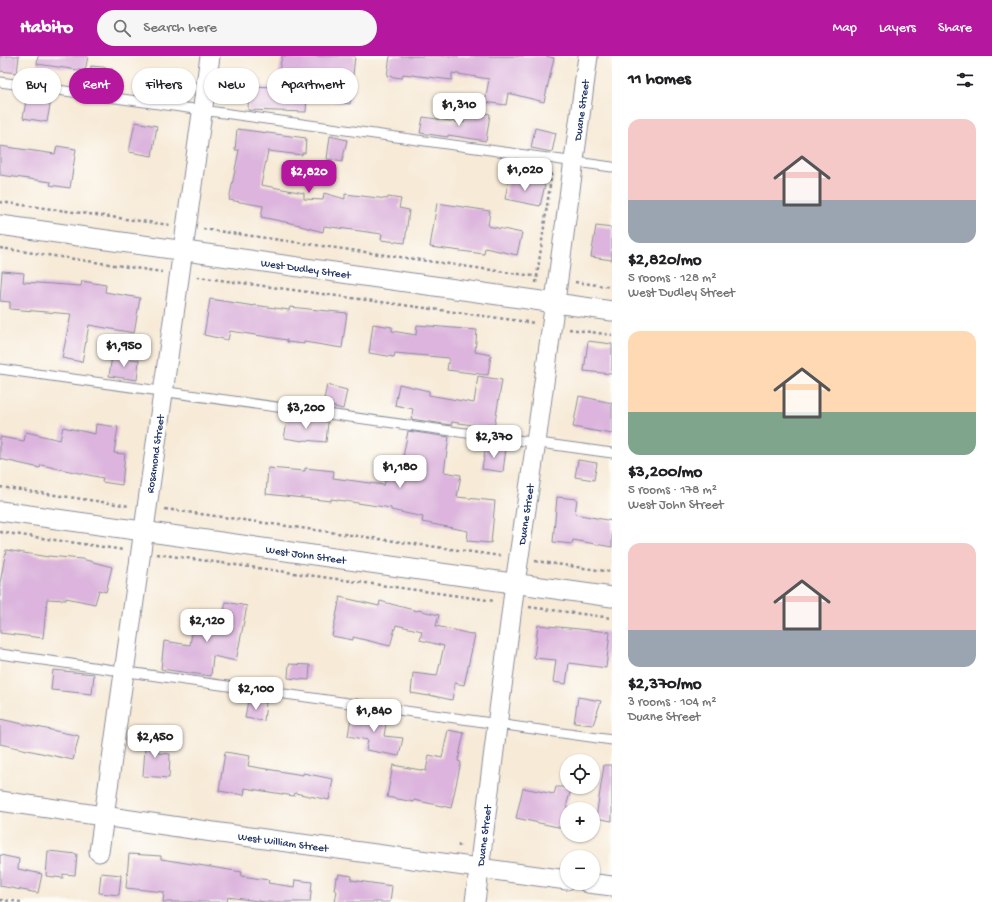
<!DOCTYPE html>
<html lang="en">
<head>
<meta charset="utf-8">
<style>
	body { margin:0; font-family:"Gochi Hand",sans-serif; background:#f6f6f6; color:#202124; height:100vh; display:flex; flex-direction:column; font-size:15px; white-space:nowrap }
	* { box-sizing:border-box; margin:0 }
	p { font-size:13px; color:#757577 }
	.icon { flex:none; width:22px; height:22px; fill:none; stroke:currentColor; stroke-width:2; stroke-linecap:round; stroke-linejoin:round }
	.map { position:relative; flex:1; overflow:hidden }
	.details { display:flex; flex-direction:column; background:#fff; width:380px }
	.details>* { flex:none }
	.hud { position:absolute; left:12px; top:12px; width:380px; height:36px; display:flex; gap:8px }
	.controls { position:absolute; left:560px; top:698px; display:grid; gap:8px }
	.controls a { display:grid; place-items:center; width:40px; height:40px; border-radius:50%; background:#fff; box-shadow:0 1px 3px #0004; font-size:20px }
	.price { position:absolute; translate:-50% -34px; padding:0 9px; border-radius:8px; background:#fff; color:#222; font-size:13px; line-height:26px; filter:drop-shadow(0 1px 2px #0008) }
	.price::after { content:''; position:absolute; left:50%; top:24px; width:12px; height:9px; margin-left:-6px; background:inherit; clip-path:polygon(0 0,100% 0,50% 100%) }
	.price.active { background:#b5179e; color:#fff }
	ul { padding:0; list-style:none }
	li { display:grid; align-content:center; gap:8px; height:212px; padding:0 16px }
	li span { display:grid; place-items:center; height:124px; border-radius:12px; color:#555 }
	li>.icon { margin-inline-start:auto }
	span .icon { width:72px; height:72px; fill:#fffc; stroke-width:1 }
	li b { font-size:17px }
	h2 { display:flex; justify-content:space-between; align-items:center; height:48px; padding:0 16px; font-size:17px }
	.tag { padding:0 14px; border-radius:18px; background:#fff; box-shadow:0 1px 3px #0004; font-size:14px; line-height:36px }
	.tag.active { background:#b5179e; color:#fff }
	header { display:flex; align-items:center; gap:24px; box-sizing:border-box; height:56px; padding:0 20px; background:#b5179e; color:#fff }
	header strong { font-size:19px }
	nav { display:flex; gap:22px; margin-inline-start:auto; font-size:14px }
	.search { width:280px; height:36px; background:#f6f6f6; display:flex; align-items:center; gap:10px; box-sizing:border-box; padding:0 14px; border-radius:22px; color:#757577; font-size:15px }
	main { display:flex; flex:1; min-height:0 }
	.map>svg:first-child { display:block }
</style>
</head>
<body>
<header>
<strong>Habito</strong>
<div class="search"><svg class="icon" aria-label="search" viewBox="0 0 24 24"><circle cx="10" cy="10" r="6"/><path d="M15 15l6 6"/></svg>Search here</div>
<nav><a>Map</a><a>Layers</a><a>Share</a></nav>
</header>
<main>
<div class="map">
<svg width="612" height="846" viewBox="0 0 612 846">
	<rect width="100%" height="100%" fill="#fdfcf7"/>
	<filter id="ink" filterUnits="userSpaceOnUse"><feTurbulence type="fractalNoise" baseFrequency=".025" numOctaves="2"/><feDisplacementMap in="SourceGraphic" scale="8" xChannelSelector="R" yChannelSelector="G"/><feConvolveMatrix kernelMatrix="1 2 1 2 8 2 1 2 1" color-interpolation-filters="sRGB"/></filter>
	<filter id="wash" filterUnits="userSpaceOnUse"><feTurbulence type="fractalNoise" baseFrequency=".012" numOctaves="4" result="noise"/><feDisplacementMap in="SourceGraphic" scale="16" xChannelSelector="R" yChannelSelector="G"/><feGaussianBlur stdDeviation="0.9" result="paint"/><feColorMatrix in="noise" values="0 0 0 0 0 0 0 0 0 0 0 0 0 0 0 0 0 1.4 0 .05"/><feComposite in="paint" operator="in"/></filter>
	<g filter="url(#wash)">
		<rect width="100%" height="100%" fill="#f7ead7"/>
		<g id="blocks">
			<path fill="#dcb4dd" d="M0,0h19l-2,17 -17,-2z
				M38,0h50l-3,15 -48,-7z
				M282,0h73l-5,48 -17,-2 2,-21 -27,-3 -2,34 -58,-2 1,-24 27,1z
				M390,0h156l8,2 -10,44 -36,-9 -2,12 -21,-3 4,-23 -37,-6v7l-49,-6 -1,4 -15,-2z
				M91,10l21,2 -2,22 -21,-3z
				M27,39l24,4 -4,23 -24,-4z
				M465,54l25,4 -4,27 -38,-6v2l-28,-4 3,-16 41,6z
				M135,66l22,4 -5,30 -23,-4z
				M535,72l21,5 -4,19 -21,-4z
				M237,73l69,9 -1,15h-3v2l-34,-4 -7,34 43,8v6l19,1 1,-7 21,6v-5l42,5 1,-2 13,2 -2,9 10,2 -4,33 -24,-3 1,-6 -58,-8 -1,6 -23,-6v-1l-39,-8 2,-11 -34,-6 10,-50h-4z
				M330,80l17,4 -5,22 -15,-3z
				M0,90l55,8 2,-8 19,3 -6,39 -20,-3 1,-3 -51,-7z
				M509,122l36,7 -5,21 -35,-7z
				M437,147l53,8 -2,15 34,7 -5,22 -32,-7 -1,6 -54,-7z
				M596,170l16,2v32l-21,-3z
				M2,215l22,2 -1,9 58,4 1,-5 24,4 -1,7 35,6 -6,35 -45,-8 -7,37 -20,-4 9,-44 -61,-5v-7l-10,-1z
				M210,243l44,7v-1l35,5 1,-3 57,6 -5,35 -38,-6v2l-17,-2v-2l-57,-9 -2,9 -24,-5z
				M373,268l19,3v4l24,4 1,-10 60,5 -2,22 16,3 -3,20 -41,-5 2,-12 -54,-5 -1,4 -25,-4z
				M588,285l24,3v30l-28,-3z
				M112,300l27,4 -2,20 -28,-4z
				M478,320l24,4 -8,48 -42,-6 -1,3 -40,-6 2,-10 -18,-4 4,-21 30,7v4l45,8z
				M327,329l20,5 -4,19 -20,-5z
				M579,340l33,7v31l-39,-7z
				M288,361l40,5 -2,20 -22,-2 -1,1 -19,-3z
				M96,368l22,3 -4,26 11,1 -3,31 -20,-3 1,-4 -62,-13 -1,3 -40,-9v-22l24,4 2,-9 34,8 3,-13 32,7z
				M408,375l41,6 -5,35 17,3 -4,22 38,4 -4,42 -24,-2 1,-10 -46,-9 1,-5 -32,-7v-2l-60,-9v2l-65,-7 2,-26 37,3v-3l29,3 -1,7 51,7 4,-15 12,3z
				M486,389l20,3 -3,24 -21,-3z
				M578,404l19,3 -3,17 -19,-3z
				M557,441l20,2 -2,15 37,7v26l-39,-7 -1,4 -19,-2z
				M6,494l42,7v-1l34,3 30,8 -6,25 -7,-2 -4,14 -29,-6v2l-19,-1 -4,39 -43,-5v-50z
				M340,541l39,9 1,-5 37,10 1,-1 21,5 -3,11 39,9 -11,50 -9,-2 -3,17 -23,-5v1l-18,-3 2,-20 24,3 7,-30 -24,-6 2,-9 -26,-6 -6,21 -37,-9v3l-21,-4z
				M226,546l21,4 -11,55 -23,-5 -2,20 -50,-7 3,-28 26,4 5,-30 27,5z
				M538,569l72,7 -4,36 -37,-5 -3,21 -13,-2 3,-22 -22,-2z
				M289,608l21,1 -1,15 -21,-2z
				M53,614l41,4 -2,20 -41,-4z
				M578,641l23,4 -8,24 -19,-2z
				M248,644l18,3 -2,18 -19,-3z
				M352,655l35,6 -3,19 19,2 -4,18 -33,-6 2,-10 -20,-4z
				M0,663l79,17 -6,24 -73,-16z
				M448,674l16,3 -6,28 3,1 -10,46 -37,-8v2l-27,-5 6,-32 33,6 3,-16 13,3z
				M146,679l13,1 -1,17 12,1 -1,24 -26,-2z
				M225,696l25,4 -2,10 55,9v-2l30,6 -4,21 -34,-7 -1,3 -49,-8 -1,7 -25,-4z
				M604,709h8v56l-16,-3z
				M556,731h16l-5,16v26l-51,-11 7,-30 31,6z
				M48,795l29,3 -2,21 -12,-1v4l-17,-2z
				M129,798l32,2v3l81,13 -1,4 28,4 -1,3 26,4 1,-7 17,2 -2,20h-45l-37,-5 -1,5h-64l1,-10 -38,-4z
				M0,799l19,4 -1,10 24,5 -4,19 -38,-7z
				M101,817l20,2 -2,20 -20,-2z
				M339,818l13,2 -1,4 41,6 -2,16h-55l2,-11 -3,-1 2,-12h2z"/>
		</g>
	</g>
	<g filter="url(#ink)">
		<use href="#blocks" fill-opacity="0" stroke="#898c9a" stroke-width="1"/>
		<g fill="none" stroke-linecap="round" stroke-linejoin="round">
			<g stroke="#898c9a" stroke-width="11">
				<path id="lane" d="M0,26l612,85
					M0,313l612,84
					M0,598l612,86"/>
			</g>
			<g stroke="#898c9a" stroke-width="21">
				<g id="street">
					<path id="s1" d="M0,169l612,86"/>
					<path id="s2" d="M0,455l612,86"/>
					<path id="s3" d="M0,745l213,31 354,48"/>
					<path id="s4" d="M99,796l111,-796"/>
					<path d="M588,827l24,3"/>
					<path id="s5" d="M475,846l40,-319 21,-141 52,-386"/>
				</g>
			</g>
			<path stroke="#898c9a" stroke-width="2.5" stroke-dasharray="3 3" stroke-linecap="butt" d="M0,146l170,23
				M203,173l337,48
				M0,192l162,24
				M198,222v-1l337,46
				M575,226l37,5
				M536,227l16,-112
				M569,273l43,6
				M0,431l130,19
				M165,453l336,47
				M0,476l124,18
				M157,498l338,47
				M535,505l77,11
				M529,551l83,11
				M459,791v-6
				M0,844l22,2"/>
			<use href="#lane" stroke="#fff" stroke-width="9"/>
			<use href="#street" stroke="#fff" stroke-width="19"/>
		</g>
	</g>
	<g text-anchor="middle" stroke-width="3" stroke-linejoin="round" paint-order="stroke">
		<g font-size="11" fill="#1b2f5e" stroke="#fdfcf7">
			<text dy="4" stroke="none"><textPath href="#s5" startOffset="799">Duane Street</textPath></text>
			<text dy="4" stroke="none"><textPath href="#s1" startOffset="309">West Dudley Street</textPath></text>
			<text dy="4" stroke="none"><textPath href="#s4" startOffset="402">Rosamond Street</textPath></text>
			<text dy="4" stroke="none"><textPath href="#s5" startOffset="391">Duane Street</textPath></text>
			<text dy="4" stroke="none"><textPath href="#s2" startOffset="309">West John Street</textPath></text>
			<text dy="4" stroke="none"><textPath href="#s5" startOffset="67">Duane Street</textPath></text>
			<text dy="4" stroke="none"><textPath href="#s3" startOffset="286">West William Street</textPath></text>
		</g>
	</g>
</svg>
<div class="controls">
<a><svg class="icon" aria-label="locate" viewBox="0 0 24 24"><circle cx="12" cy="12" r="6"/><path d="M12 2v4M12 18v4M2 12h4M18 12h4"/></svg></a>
<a>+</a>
<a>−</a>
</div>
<b class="price" style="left:459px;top:71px">$1,310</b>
<b class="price" style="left:525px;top:136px">$1,020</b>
<b class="price active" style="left:309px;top:138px">$2,820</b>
<b class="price" style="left:124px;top:312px">$1,950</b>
<b class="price" style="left:306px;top:374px">$3,200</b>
<b class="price" style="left:494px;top:403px">$2,370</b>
<b class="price" style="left:400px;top:433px">$1,180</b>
<b class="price" style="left:207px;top:587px">$2,120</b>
<b class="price" style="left:256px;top:655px">$2,100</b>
<b class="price" style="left:374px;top:677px">$1,840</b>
<b class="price" style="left:155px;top:703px">$2,450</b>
<div class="hud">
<a class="tag">Buy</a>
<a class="tag active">Rent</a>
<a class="tag">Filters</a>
<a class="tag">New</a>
<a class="tag">Apartment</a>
</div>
</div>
<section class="details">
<h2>11 homes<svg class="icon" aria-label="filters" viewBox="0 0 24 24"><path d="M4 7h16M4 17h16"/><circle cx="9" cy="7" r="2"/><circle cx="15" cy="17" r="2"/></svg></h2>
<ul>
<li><span style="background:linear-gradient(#f6c9c9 65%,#9aa5b1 0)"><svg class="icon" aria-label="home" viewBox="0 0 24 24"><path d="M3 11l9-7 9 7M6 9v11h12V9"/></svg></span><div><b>$2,820/mo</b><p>5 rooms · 128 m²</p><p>West Dudley Street</p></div></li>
<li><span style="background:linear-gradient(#ffd9b3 65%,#7fa58c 0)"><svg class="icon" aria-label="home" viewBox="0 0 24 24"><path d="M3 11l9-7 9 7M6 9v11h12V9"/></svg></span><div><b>$3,200/mo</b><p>5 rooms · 178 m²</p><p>West John Street</p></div></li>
<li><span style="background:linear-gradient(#f6c9c9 70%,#9aa5b1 0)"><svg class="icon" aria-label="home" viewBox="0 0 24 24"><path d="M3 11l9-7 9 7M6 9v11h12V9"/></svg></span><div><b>$2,370/mo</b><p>3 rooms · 104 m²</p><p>Duane Street</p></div></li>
</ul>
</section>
</main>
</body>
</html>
